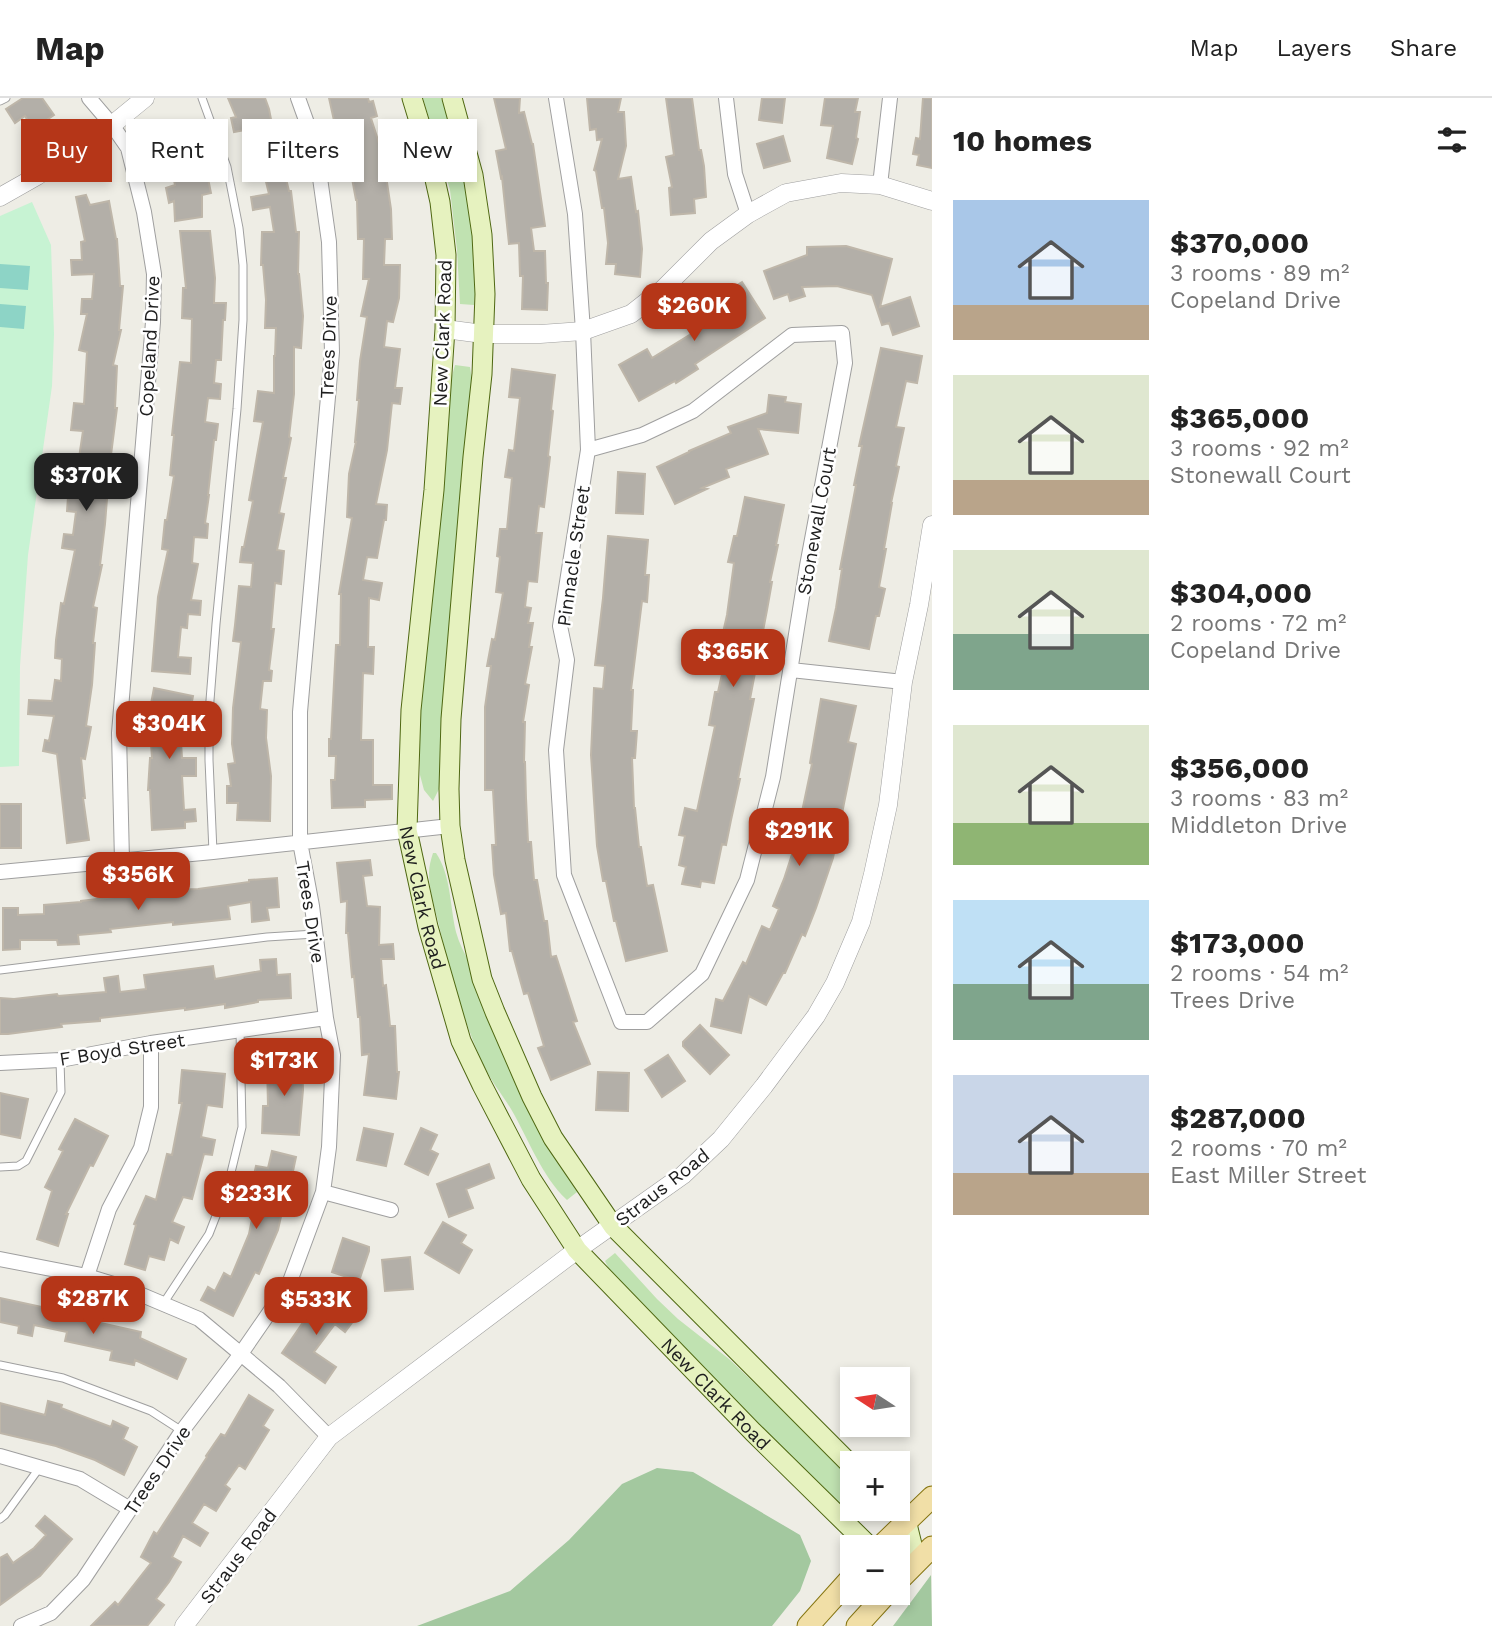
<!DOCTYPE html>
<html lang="en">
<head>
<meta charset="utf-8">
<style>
	body { margin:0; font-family:"Work Sans",sans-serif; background:#f2f2f2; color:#222; height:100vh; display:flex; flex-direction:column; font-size:26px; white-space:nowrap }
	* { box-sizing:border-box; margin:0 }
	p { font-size:23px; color:#767676 }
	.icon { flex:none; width:38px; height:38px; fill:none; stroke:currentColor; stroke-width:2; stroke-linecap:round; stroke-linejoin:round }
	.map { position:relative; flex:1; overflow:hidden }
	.side { display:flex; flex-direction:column; background:#fff; width:560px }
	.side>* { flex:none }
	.hud { position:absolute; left:21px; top:21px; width:665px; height:63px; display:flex; gap:14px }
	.needle { width:46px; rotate:282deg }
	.fabs { position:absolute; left:840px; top:1269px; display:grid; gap:14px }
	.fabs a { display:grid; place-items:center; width:70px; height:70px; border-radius:0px; background:#fff; box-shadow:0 4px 10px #0003; font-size:35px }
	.price { position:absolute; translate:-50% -60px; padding:0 16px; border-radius:14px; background:#b53618; color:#fff; font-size:23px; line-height:46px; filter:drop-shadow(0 2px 4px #0008) }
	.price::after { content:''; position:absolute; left:50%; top:42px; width:21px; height:16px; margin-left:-10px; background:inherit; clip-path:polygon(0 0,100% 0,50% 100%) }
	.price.current { background:#222; color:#fff }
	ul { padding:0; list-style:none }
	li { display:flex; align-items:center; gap:21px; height:175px; padding:0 21px }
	li span { display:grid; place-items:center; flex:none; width:196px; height:140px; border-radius:0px; color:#555 }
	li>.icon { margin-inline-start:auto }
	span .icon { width:84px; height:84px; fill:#fffc; stroke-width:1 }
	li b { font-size:30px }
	h2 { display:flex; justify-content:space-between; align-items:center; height:84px; padding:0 21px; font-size:30px }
	.tag { padding:0 24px; border-radius:0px; background:#fff; box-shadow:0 4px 10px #0003; font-size:24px; line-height:63px }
	.tag.current { background:#b53618; color:#fff }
	header { display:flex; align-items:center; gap:42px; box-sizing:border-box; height:98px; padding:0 35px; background:#fff; border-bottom:2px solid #e0e0e0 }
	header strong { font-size:33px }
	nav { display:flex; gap:38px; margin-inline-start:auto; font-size:24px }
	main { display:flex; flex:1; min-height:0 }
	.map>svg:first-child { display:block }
</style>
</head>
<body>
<header>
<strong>Map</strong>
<nav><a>Map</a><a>Layers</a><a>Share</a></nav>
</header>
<main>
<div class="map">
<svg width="932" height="1528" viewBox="0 0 932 1528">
	<rect width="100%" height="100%" fill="#eeede5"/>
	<path fill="#c0e2b1" d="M423,0h18l18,48 13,80 3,68 -1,11 -14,-1 -3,-54 -7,-60z
		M455,267l15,2 2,12 -32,408 -7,14 -9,-11 -4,-15v-70l30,-322z
		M433,755h3c15,22 14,53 20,79 3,11 8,20 13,30l41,110 16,34 51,86 -10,8c-25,-23 -39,-62 -56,-91 -10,-16 -20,-28 -28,-45 -21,-46 -34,-95 -45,-143 -4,-15 -9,-32 -9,-48 0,-7 2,-14 4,-20z
		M615,1155l42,46 21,20 51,40 123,117v32l22,1 2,7c-7,9 -21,2 -30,-1l-236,-244 -5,-10z"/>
	<path fill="#a3c89f" d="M657,1370l36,4 107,63 11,26 -11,30 -28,35h-355l93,-35 59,-51 53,-56z
		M931,1477l1,51h-39z"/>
	<path fill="#c7f3d3" d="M32,104l19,43 3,89 -2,52 -24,169 -8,111 -1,100 -19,1v-551z"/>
	<path fill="#8dd4c6" d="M0,166l30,2 -2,24 -28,-2z
		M0,206l26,2 -2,23 -24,-2z"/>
	<path fill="#b3afa8" stroke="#beb6a9" stroke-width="2" d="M23,0h19l12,17 -21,14 -8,-13 -10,7 -9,-14z
		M228,0h37l4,11 8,41h2l10,41h2l5,41h3l-1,42h1l4,42 -2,32 -7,-1v47l-5,43 2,1 -8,40h3l-7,35 5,1 -7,36 7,1 -3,33 -6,-1 -4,46h3l-5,41 3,1 -1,10h-8l-3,28 7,1 -1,28 5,38 -1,45 -33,-1 1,-17h-11v-17h4l-3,-22 7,-1 -3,-19 1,-36 8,-66 -8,-1 2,-16 4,-39 12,1 2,-24 -13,-1 2,-15h2l9,-46 -4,-1 14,-78 -9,-1 4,-30 16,2v-37h1l1,-28h-11l1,-28 -3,-35h-2l1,-33h12l-4,-25 -17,3 -2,-13 18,-3 -12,-49 -4,1 -3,-17 -16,3 -3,-14 5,-1z
		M329,0h39l1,4 4,-1 4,15 -6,2 12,38 8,53 1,30h-7l-1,26h16l-1,33 -6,24 -6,-1 -3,26 16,2 -5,39h7l-2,16 -8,-1 -5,47 -11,54 11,1 -1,15h-2l-7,38 -10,-1 -4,23 19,3 -3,17 -10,-2 -1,49h6l-1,27 -10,-1 -2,67h12v45h19v14l-27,1v7l-33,1 -1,-28h4l1,-24h-7v-17h2l5,-94h4l1,-51h-2l13,-76 -5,-1 2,-43 7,-32h-1l4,-42h-2l3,-39 7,-44 -6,-1 8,-37h-6l1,-40h-6l-1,-39h-1l-5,-27h3l-15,-49 -4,1z
		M494,0h26l-1,15 5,-1 8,32h1l12,82 -14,2 3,23h11l1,32h2l-1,27 -25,-1 1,-33h-3l-1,-33 -10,1 -7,-67 -1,1 -5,-27 10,-2z
		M587,0h34l-3,14h6l2,34 -8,33 13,-2 5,35 2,-1 4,38 -2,28 -25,-3 1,-10h-10l2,-21 -4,-35h-2l-6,-37 -2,-1 8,-31 -5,1 -1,-11 -6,1z
		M666,0h26l7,52h2l3,16 2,31 -12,2 1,14 -24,2 -2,-27 3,-1 -6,-30 8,-2z
		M762,0h23l-3,25 -23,-3z
		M825,0h33l-3,14h5l-4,26 2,1 -6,25 -25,-6 6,-32 -12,-1z
		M923,0h9v70l-15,-3 2,-10 -6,-1 3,-16 4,1z
		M179,23l17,40 8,-2 7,34 -9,2v22l-27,4 -1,-20 -5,2 -3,-15 9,-3 -5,-23 -6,3 -14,-31z
		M783,38l7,25 -26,7 -7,-24z
		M86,97l4,10 19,-4 7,38h1l3,47h3l-4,44h2l-8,35 4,1 -2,42h2l-10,78h1l-3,38 -5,41h2l-9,42 4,1 -4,35h2l-3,42 -6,41 5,1 -6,32 -4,-1 4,40h-2l6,42 -22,3 -10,-89 -14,-3 2,-11 4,1 5,-25 -26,-2 1,-14 23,1 3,-21 6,1 1,-22 -7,-1 1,-18 5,-37 3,1 11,-54 -13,-2 2,-14 9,1 3,-23 -9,-1 1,-14 8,1 2,-25 -10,-1 3,-15 8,1 4,-27 -12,-1 3,-27 10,1 3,-52 -8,-2 8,-36h-6l1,-15h10l2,-25 -22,1 -1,-15h11l-1,-18 4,-1 -9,-44z
		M180,133h30l5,47 -1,25h12l-1,17h-2l-2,40h-5l-2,23 7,1 -1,15 -12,-1 -3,24 13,2 -2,16h-2l-6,55h1l-4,28 3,1 -1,14 -13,-1 -2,26 6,1 -7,36 10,1 -1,14 -12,-1 -1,14 -6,-1 -3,30 13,1 -1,16 -38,-3 6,-74 10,-47 -6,-1 3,-29h2l7,-44 -4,-1 4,-40h-2l8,-73 11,1 1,-44 -10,-1 1,-30h3z
		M846,148l46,13 -12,48 30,-10 9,29 -26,9 -4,-12 -7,2 -10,-30 -35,-9 -35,1 3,9 -15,5 -2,-7 -14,5 -10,-28 43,-16v-8z
		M742,184l23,36 -70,46 3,5 -22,14 -1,-2 -36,20 -20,-36 28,-16 5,9 39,-24 -6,-10 35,-23 -2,-4z
		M881,250l41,8 -5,27 -11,-2 -10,46 8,1 -8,38 3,1 -8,36h1l-8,46h2l-7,38 6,2 -6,27h-3l-7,33 -40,-8 7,-33 6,-39h-2l16,-84h-2l8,-39h-3z
		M512,271l43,6 -4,35 2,1 -5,45 2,1 -6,50 -5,-1 -3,27h6l-5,49 -9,-1 -3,26 6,1 -3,15h5l-4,24h3l-7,37 4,1 -6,37h2l-1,40h1l1,36 2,44h3l3,38h3l7,41h3l4,36 5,-1 21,65 -4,1 17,42 -39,16 -13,-32 6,-2 -16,-53 -4,1 -12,-43h-2l-4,-38 -5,1 -7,-39 -2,-30h4l-3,-55h-8v-83l6,-41h-4l5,-27 3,1 8,-47 -7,-1 4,-35 -3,-1 3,-27h7l5,-51 -7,-1 4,-27 5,1 6,-53 -11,-1z
		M769,297l17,2 -1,5 16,2 -3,29 -40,-4 10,25 -42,15 3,8 -27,11 5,1 -32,15 -18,-37 32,-15v-1l42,-18 -3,-6 39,-14z
		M618,374l27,2 -2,40 -27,-1z
		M745,399l39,8 -8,40h2l-8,37h2l-5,28 -17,89h4l-16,80h2l-9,41 -5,25 -4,-1 -8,39 -13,-2 -1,6 -18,-3 4,-17 -7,-2 6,-29 -6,-1 6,-27 12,3 18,-85 -6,-1 6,-33h3l10,-45 -8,-1 7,-31 7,-52 -6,-1 6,-26h3z
		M608,438l40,4 -3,35h4l-2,27 -5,-1 -11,89h2l-2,41h6l-2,27h-3l2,50h1l4,39h2l6,39 6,-1 14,66 -41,10 -10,-40h-2l-8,-40h-3l-6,-35 -6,-91 3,-67 9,1 2,-23 -10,-1 8,-67z
		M154,590l39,8 -3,16 -11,-2 3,48h14v18h-14l2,34 11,-1 1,12 -11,1v6l-33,2 -2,-40h-2l2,-32h2l-3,-44z
		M821,601l35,7 -8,36 8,2 -23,114 -17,50 -11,28 -3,-2 -17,39h-2l-17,32 -17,-9 -8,37 -30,-7 5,-27 7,2 20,-39 3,2 16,-38 8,4 9,-21 -6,-3 11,-27 11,-34 17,-81 -2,-1z
		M0,706h21v44h-21z
		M370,762l2,15 -9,1 4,30 13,1 -1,38 14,-1 1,15h-13l2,27 3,-1 4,41h5l2,46h2l-3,27 -32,-4 5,-41 -7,1 -2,-38h-2l-4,-41 -2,1 -4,-44h-2l1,-32 -6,1 -4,-39z
		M277,780l2,29 -12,1 2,12 -17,2 -1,-20 -23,4 2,13 -57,6v-3l-63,7 1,3 -33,3 1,9 -21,1 -1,-5h-37v9l-17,1v-42h15v7l26,-1v-9l37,-3v-1l94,-11 23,-1 51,-7v-2z
		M276,861l1,16 13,-1 1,24 -33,2v2l-33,6v-4l-40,6v-2l-49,6 -36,4v3l-39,3 1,3 -54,7h-8v-36l14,1 43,-5 1,2 48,-4 -2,-14 14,-2 2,16 26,-3 -2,-14 69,-9 2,13 46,-8 -1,-11z
		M700,927l29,30 -19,19 -27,-28v-4z
		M668,957l17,26 -23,16 -17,-27z
		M302,963l1,29 -4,45 -37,-2 1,-27h5l-1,-44z
		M182,972l43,4 -3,33 -15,-2 -6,32 14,3 -3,15 -8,-1 -12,45 -9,-2 -11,25 12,5 -6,16 -8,-4 -6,21 -15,-4 -4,14 -20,-6 11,-39 -2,-1 12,-28 10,4 11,-46 5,1 10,-52h-3z
		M598,974l31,1 -1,38 -32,-1z
		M0,995l28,6 -8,39 -20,-4z
		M75,1021l33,17 -15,30 -3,-1 -24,49h2l-10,32 -21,-7 15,-48 -7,-4 18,-36 -4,-2z
		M364,1030l29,6 -7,32 -29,-6z
		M421,1030l16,7 -7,15 8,4 -10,21 -23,-11z
		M272,1053l24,6 -6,28h-2l-10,45 -19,44 -4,-2 -22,44 -32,-16 7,-13 7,4 9,-18 7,4 18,-43 6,-30 -12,-2 4,-15 4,1 5,-22 12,2z
		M489,1066l5,14 -28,11 7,19 -24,9 -12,-33z
		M443,1124l23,13 -5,8 11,7 -13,23 -34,-20z
		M343,1140l26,9v4l-10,30 -27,-9z
		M410,1159l3,32 -28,2 -3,-31z
		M320,1196l34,26 -9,12 -10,-8 -21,28 22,15 -11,16 -43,-30 24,-35 -2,-2z
		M0,1200l56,12v3l85,19 -1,6 46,21 -9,20 -42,-19 -1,5 -24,-5 2,-9 -47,-10 2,-9 -33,-7 -2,11 -14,-3 1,-7 -19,-4z
		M249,1297l24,15 -10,16 6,4 -24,39 -6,-4 -14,20 5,4 -14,22 -12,-7 -12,19 16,10 -8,13 -17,-10 -11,21 9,5 -12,20 -13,17 8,6 -17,21h-56l24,-24 3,3 33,-42 -10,-6 13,-25 3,2 50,-77 -1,-1 15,-22 4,2z
		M48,1303l14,4 -1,3 50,19 2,-6 15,7 -5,11 14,8 -13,28 -29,-15 -39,-14 -56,-13v-30l45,12z
		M45,1418l27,23 -32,37 -40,29v-47l7,-4 6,9 21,-15 12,-13 -10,-9z"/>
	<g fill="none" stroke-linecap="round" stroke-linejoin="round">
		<g stroke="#9f9f9f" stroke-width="9">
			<path id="service" d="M202,0l25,69 12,61 4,37v55l-6,89 -21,215 -7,89v47l4,92
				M0,3l6,-3
				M0,872l267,-33 48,-3
				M0,1069l18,-1 8,-5 35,-69 -1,-31
				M163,1206l46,-70 19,-49 14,-58 -2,-96
				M0,1267l63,13 88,33 31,20
				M0,1421l5,-4 35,-48"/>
		</g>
		<g stroke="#9f9f9f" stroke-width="16">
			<path id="minor" d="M89,0l23,27 16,23 16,64 10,62 -1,48 -34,411 3,128
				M556,0l19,116 8,117 5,119 -28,176 7,34 -11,90 8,125 57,147h26l55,-48 45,-94 26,-103 34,-211 38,-203 -3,-30 -50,2 -99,76 -51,24 -54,15
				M726,0l9,76 13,40
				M880,87l10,-87
				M791,572l112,12
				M0,774l213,-20 237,-26
				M0,965l60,-3 91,-17 175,-25
				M323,1094l68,18
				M0,1161l87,17 36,11 76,32 80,67 50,51
				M87,1178l22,-67 32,-61 10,-41v-64
				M0,1358l80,23 50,30
				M21,1528l30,-13 32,-33 99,-149 58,-76 49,-71 34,-92 6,-45 4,-92 -7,-37 -14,-112 -12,-64v-130l32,-360 -3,-110 -9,-64 -13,-55 -9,-25"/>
		</g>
		<g stroke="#9f9f9f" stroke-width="19">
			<path id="tertiary" d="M0,99l37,-21 75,-51 33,-27
				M445,231l38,5h57l43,-3 48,-17 32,-25 48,-48 37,-27 38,-21 55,-10 39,2 52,16
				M184,1528l145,-189 248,-187 106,-75 38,-36 43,-53 52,-70 19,-33 26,-61 12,-48 15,-69 15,-123 16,-77 13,-80"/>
		</g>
		<g stroke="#4f6812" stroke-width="21">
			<g id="secondary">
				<path id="s1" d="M412,0l18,59 10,45 6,53 -1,74 -11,161 -23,220 -4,120 21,97 33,114 21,44 49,94 46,71 176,182 117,115"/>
				<path d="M452,0l21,77 9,60 3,59 -3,80 -9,83 -22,262 -2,70 1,37 5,34 27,119 13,33 37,85 21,41 60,88 239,240"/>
				<path d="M895,1410l11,12 10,41 -18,-4"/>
			</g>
		</g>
		<g stroke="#877612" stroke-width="23">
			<path id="primary" d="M880,1449l52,-50
				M898,1483l34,-34
				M808,1528l44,-49
				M857,1528l31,-34"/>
		</g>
		<use href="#service" stroke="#fff" stroke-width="7"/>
		<use href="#minor" stroke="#fff" stroke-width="14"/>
		<use href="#tertiary" stroke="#fff" stroke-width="18"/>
		<use href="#secondary" stroke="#e6f2bf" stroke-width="19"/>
		<use href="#primary" stroke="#f1dfa7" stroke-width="21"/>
	</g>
	<g text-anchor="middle" stroke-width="5" stroke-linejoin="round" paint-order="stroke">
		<g font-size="19" fill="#1e1e1e" stroke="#fff">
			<text transform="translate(442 235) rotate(-88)" y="7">New Clark Road</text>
			<text transform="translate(149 248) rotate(-87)" y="7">Copeland Drive</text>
			<text transform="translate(328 249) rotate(-88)" y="7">Trees Drive</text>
			<text transform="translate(816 423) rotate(-80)" y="7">Stonewall Court</text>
			<text transform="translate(573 458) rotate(-82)" y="7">Pinnacle Street</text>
			<text dy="7" stroke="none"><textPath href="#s1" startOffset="807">New Clark Road</textPath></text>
			<text transform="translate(311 814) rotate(81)" y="7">Trees Drive</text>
			<text transform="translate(122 951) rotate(-9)" y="7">F Boyd Street</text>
			<text transform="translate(662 1089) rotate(-38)" y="7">Straus Road</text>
			<text dy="7" stroke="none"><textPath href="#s1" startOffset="1395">New Clark Road</textPath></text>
			<text transform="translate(157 1372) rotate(-56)" y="7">Trees Drive</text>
			<text transform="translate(238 1458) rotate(-53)" y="7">Straus Road</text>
		</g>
	</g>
</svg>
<div class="fabs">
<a><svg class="needle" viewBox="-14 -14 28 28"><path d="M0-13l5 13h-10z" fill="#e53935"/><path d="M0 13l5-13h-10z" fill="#767676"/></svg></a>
<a>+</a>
<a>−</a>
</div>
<b class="price" style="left:694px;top:245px">$260K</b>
<b class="price current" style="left:86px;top:415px">$370K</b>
<b class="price" style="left:733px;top:591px">$365K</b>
<b class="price" style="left:169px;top:663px">$304K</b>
<b class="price" style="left:799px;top:770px">$291K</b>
<b class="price" style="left:138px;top:814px">$356K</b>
<b class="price" style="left:284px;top:1000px">$173K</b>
<b class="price" style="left:256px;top:1133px">$233K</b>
<b class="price" style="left:93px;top:1238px">$287K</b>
<b class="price" style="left:316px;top:1239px">$533K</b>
<div class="hud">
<a class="tag current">Buy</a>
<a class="tag">Rent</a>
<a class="tag">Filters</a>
<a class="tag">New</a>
</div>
</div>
<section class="side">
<h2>10 homes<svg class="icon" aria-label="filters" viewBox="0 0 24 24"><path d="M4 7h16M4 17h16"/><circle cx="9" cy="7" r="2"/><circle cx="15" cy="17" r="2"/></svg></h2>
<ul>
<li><span style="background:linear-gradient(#a9c7e8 75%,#b9a48a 0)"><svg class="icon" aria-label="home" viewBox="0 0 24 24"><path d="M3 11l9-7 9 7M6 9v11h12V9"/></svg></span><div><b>$370,000</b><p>3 rooms · 89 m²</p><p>Copeland Drive</p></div></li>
<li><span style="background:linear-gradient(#dfe7d0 75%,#b9a48a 0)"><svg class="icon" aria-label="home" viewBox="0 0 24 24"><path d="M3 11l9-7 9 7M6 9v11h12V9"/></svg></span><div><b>$365,000</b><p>3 rooms · 92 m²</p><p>Stonewall Court</p></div></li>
<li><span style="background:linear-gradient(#dfe7d0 60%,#7fa58c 0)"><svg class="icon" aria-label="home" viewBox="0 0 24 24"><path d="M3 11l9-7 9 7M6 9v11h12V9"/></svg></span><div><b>$304,000</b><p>2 rooms · 72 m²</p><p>Copeland Drive</p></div></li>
<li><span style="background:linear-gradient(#dfe7d0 70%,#8fb573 0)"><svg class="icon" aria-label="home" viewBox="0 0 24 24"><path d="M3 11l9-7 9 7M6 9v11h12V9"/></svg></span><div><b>$356,000</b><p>3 rooms · 83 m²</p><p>Middleton Drive</p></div></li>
<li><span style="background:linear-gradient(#bfe0f5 60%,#7fa58c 0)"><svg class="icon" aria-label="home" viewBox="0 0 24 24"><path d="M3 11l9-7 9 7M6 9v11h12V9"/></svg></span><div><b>$173,000</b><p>2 rooms · 54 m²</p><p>Trees Drive</p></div></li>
<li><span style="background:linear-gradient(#c9d6e8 70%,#b9a48a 0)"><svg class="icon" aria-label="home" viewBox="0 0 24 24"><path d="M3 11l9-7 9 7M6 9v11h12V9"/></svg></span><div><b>$287,000</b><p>2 rooms · 70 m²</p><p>East Miller Street</p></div></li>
</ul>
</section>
</main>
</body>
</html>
